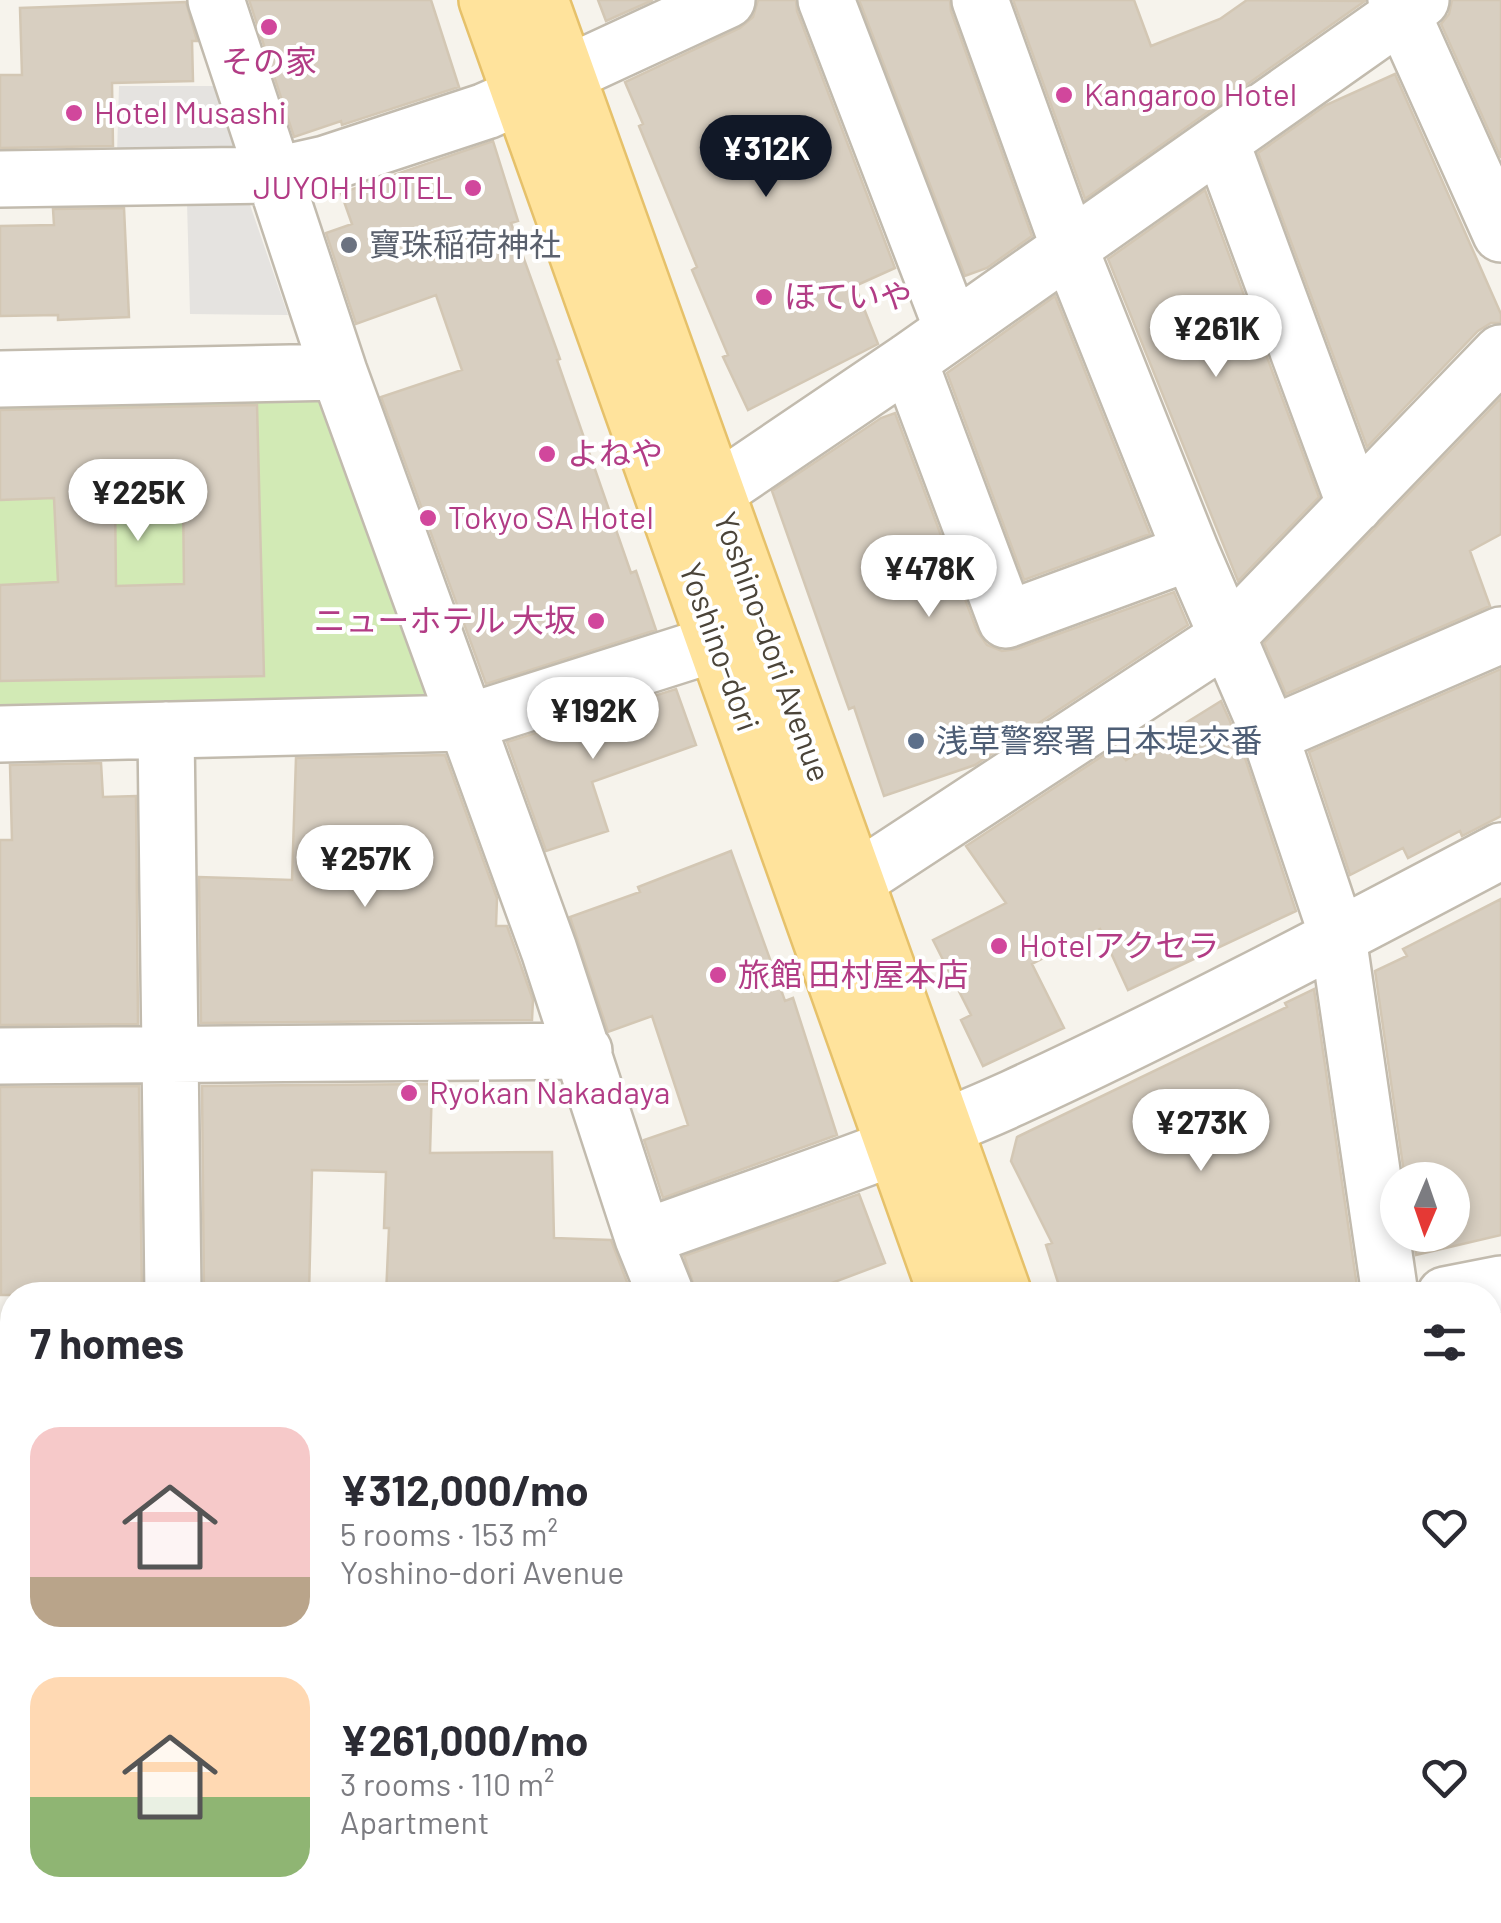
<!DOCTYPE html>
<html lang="en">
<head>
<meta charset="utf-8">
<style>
	body { margin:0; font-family:Barlow,"Noto Sans JP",sans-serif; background:#f2f2f3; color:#2b2b33; height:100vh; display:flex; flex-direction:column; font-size:38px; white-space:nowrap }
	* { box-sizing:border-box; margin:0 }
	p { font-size:32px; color:#7c7c81 }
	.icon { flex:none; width:55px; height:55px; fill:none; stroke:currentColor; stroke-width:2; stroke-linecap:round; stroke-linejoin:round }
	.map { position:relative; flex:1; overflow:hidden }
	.details { position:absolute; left:0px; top:1282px; width:1502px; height:642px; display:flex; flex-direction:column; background:#fff; border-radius:40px 40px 0 0; box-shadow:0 5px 15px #0003 }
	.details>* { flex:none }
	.needle { width:65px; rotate:182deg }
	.fabs { position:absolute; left:1380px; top:1162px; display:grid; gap:20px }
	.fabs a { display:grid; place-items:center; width:90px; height:90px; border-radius:50%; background:#fff; box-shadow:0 5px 15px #0003; font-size:50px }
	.price { position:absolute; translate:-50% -85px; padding:0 22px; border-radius:35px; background:#fff; color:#222; font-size:32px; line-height:65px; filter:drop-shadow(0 2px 5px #0008) }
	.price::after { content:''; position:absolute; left:50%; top:60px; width:30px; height:22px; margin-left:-15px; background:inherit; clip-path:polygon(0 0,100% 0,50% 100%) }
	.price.active { background:#111827; color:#fff }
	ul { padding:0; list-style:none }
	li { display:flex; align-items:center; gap:30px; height:250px; padding:0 30px }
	li span { display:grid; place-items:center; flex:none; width:280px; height:200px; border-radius:30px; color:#555 }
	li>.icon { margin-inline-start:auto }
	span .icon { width:120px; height:120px; fill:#fffc; stroke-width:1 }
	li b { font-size:42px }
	h2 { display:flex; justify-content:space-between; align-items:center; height:120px; padding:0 30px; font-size:42px }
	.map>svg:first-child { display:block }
</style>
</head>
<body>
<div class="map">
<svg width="1501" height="1923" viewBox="0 0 1501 1923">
	<rect width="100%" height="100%" fill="#f6f3ec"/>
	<path fill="#d2eab5" d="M0,394h324l105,311 -429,9z"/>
	<path fill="#e5e3e0" d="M119,86h107l21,64 -130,4z
		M248,199l40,116 -98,-1 -3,-112z"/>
	<path fill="#d8cfc1" stroke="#d3c7b4" stroke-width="2.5" fill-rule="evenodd" d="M249,0h182l28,87 -117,38 -1,-4 -47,16z
		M598,0h55l-47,21z
		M758,0h38l1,11 98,257 -40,18 23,58 -130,66 -25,-53 5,-2 -36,-85 5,-3 -58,-141 4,-2 -18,-42 115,-54 13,-11z
		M859,0h91l1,11 81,225 -45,32 -22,8z
		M1013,0h121l17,46 69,-27 27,-19 118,1 -280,198z
		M1452,0h49v158l-60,-134 8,-10z
		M186,2l11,39h-5l1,40 -81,2 1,63 -113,2v-73h22l-2,-67z
		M1395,74l106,240v9h-10l-13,8 -111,116 -109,-294 68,-48z
		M493,141l25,80 -7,2 49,136 -3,1 74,213 5,-2 20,59 -170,54 -105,-287 81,-27 -26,-75 -80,29 -30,-91 26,-9 -11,-31z
		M1205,190l114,307 -81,84 -130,-322z
		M124,208l5,109 -71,3v-5l-58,1v-90l54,-1 -1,-16z
		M1055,296l95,238 -126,46 -77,-207z
		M1501,398v136l-31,17 20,55 -204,88 -22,-51z
		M257,405l7,271 -264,5v-96l58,-3 -4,-84 -54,2v-90zM183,496l1,88 -68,2 -1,-89z
		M895,413l82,218 10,14 15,6 15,-2 157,-57 14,33 -213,140 -91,31 -30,-89 -5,2 -10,-28 -67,-190 109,-73z
		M1501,669v147l-39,20 -2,-5 -52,27 -5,-10 -53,27 -41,-123z
		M676,689l20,56 -104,37 16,49 -62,20 -39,-109z
		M1221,701l20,45 55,165 -168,79 -28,-61 -68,35 32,64 -81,38 -22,-46 10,-5 -38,-75 73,-37 -40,-57 150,-99 10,13z
		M445,755l52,143 -1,28h11l12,34 14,40 -1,20 -331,3 -2,-146 93,3 4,-122z
		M101,763l2,34 33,-1 2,228 -138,1v-185h12l-2,-75z
		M731,851l54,150 8,-3 44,137 -174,63 -19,-58 44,-15 -36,-109 -44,16 -38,-115 70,-25 -2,-5z
		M1501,899v336l-85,20 -3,-20h39v-55h-47l-30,-209 32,-15 -4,-7z
		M1314,989l44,304 -296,2 -16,-50 6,-2 -41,-82 6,-24 270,-130 -2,-4z
		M432,1084l-2,69 122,-1 2,86 57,2 21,55h-69v-7l-79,1v6h-98l3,-67h-5l2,-56 -74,-2 -3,125h-105l-2,-209z
		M139,1086l3,209h-141l-1,-208z
		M859,1194l26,69 -85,32h-103l-13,-39z"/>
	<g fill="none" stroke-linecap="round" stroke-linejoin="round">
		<g stroke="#c2bbae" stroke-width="60">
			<path id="minor" d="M216,0l123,372 210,578 94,288 23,57
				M826,0l126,328
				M980,0l89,247 122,305 79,183 68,202 52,358
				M1396,0l105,234
				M567,74l160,-74
				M1221,142l134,363
				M0,179l276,-4 49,-11 161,-53 36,-16
				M909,361l97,259 185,-68
				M0,379l339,-7
				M717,491l192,-130 512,-361
				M166,730l7,565
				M0,734l465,-11 252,-80
				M1270,735l231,-100
				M855,881l372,-244 274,-284
				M0,1056l584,-5
				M643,1238c124,-45 250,-86 370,-140 165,-76 327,-162 488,-247
				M1445,1295l56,-11
				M0,1375h12
				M1490,1608h11
				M0,1643l12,-1
				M194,1912v11"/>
		</g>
		<g stroke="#e6c16a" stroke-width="60">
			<path id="major" d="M487,0l460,1295
				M540,0l464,1295
				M1490,1899h11
				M1161,1912l3,11
				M1222,1912l4,11
				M892,1923l149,-11"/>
		</g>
		<use href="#minor" stroke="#fff" stroke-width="55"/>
		<use href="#major" stroke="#ffe39c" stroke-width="55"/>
	</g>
	<g fill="#d1479c" stroke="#fff" stroke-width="4">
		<circle cx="269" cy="27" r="10"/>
		<circle cx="1064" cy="95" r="10"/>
		<circle cx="74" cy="113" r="10"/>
		<circle cx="473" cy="188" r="10"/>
		<circle cx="764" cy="297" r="10"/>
		<circle cx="547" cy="454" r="10"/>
		<circle cx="428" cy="518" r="10"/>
		<circle cx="596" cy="621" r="10"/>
		<circle cx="999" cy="946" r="10"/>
		<circle cx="718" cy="975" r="10"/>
		<circle cx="409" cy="1093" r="10"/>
	</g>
	<circle fill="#6b7280" stroke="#fff" stroke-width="4" cx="349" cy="245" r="10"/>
	<circle fill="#5c6f8a" stroke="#fff" stroke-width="4" cx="916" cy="741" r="10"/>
	<g text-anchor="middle" stroke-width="8" stroke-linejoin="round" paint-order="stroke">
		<g font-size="32" fill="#b23c85" stroke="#fff" text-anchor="start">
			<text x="269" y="73" text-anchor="middle">その家</text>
			<text x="1084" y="106">Kangaroo Hotel</text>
			<text x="94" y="124">Hotel Musashi</text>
			<text x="453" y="199" text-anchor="end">JUYOH HOTEL</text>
			<text x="784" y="308">ほていや</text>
			<text x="567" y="465">よねや</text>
			<text x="448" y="529">Tokyo SA Hotel</text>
			<text x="576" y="632" text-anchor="end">ニューホテル 大坂</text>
			<text x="1019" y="957">Hotelアクセラ</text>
			<text x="738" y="986">旅館 田村屋本店</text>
			<text x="429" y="1104">Ryokan Nakadaya</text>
		</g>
		<g font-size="32" fill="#5b616d" stroke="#fff" text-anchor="start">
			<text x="369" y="256">寶珠稲荷神社</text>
		</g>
		<g font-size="32" fill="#4b4439" stroke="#fff">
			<text transform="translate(719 647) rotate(70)" y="11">Yoshino-dori</text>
			<text transform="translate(772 647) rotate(70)" y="11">Yoshino-dori Avenue</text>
		</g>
		<g font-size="32" fill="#4e5e75" stroke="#fff" text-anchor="start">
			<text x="936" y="752">浅草警察署 日本堤交番</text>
		</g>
	</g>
</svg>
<div class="fabs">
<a><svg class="needle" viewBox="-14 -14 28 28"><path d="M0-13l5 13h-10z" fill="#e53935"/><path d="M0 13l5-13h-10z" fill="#7c7c81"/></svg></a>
</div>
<b class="price active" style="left:766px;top:200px">¥312K</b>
<b class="price" style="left:1216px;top:380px">¥261K</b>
<b class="price" style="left:138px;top:544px">¥225K</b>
<b class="price" style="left:929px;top:620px">¥478K</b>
<b class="price" style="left:593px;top:762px">¥192K</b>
<b class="price" style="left:365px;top:910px">¥257K</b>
<b class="price" style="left:1201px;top:1174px">¥273K</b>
<section class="details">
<h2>7 homes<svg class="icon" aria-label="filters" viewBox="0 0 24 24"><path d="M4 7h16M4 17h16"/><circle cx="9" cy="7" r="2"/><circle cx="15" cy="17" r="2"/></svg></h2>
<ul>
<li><span style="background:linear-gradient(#f6c9c9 75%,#b9a48a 0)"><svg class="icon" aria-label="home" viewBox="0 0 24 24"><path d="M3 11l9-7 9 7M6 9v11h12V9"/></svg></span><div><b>¥312,000/mo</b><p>5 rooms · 153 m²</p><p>Yoshino-dori Avenue</p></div><svg class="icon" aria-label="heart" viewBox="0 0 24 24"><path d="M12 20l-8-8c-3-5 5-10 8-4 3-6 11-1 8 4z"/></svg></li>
<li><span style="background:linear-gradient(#ffd9b3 60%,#8fb573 0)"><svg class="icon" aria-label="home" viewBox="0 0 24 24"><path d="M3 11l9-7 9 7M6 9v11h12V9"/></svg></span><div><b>¥261,000/mo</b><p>3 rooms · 110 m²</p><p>Apartment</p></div><svg class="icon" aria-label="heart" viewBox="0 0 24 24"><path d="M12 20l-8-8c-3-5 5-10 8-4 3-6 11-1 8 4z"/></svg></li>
</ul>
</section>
</div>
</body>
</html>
